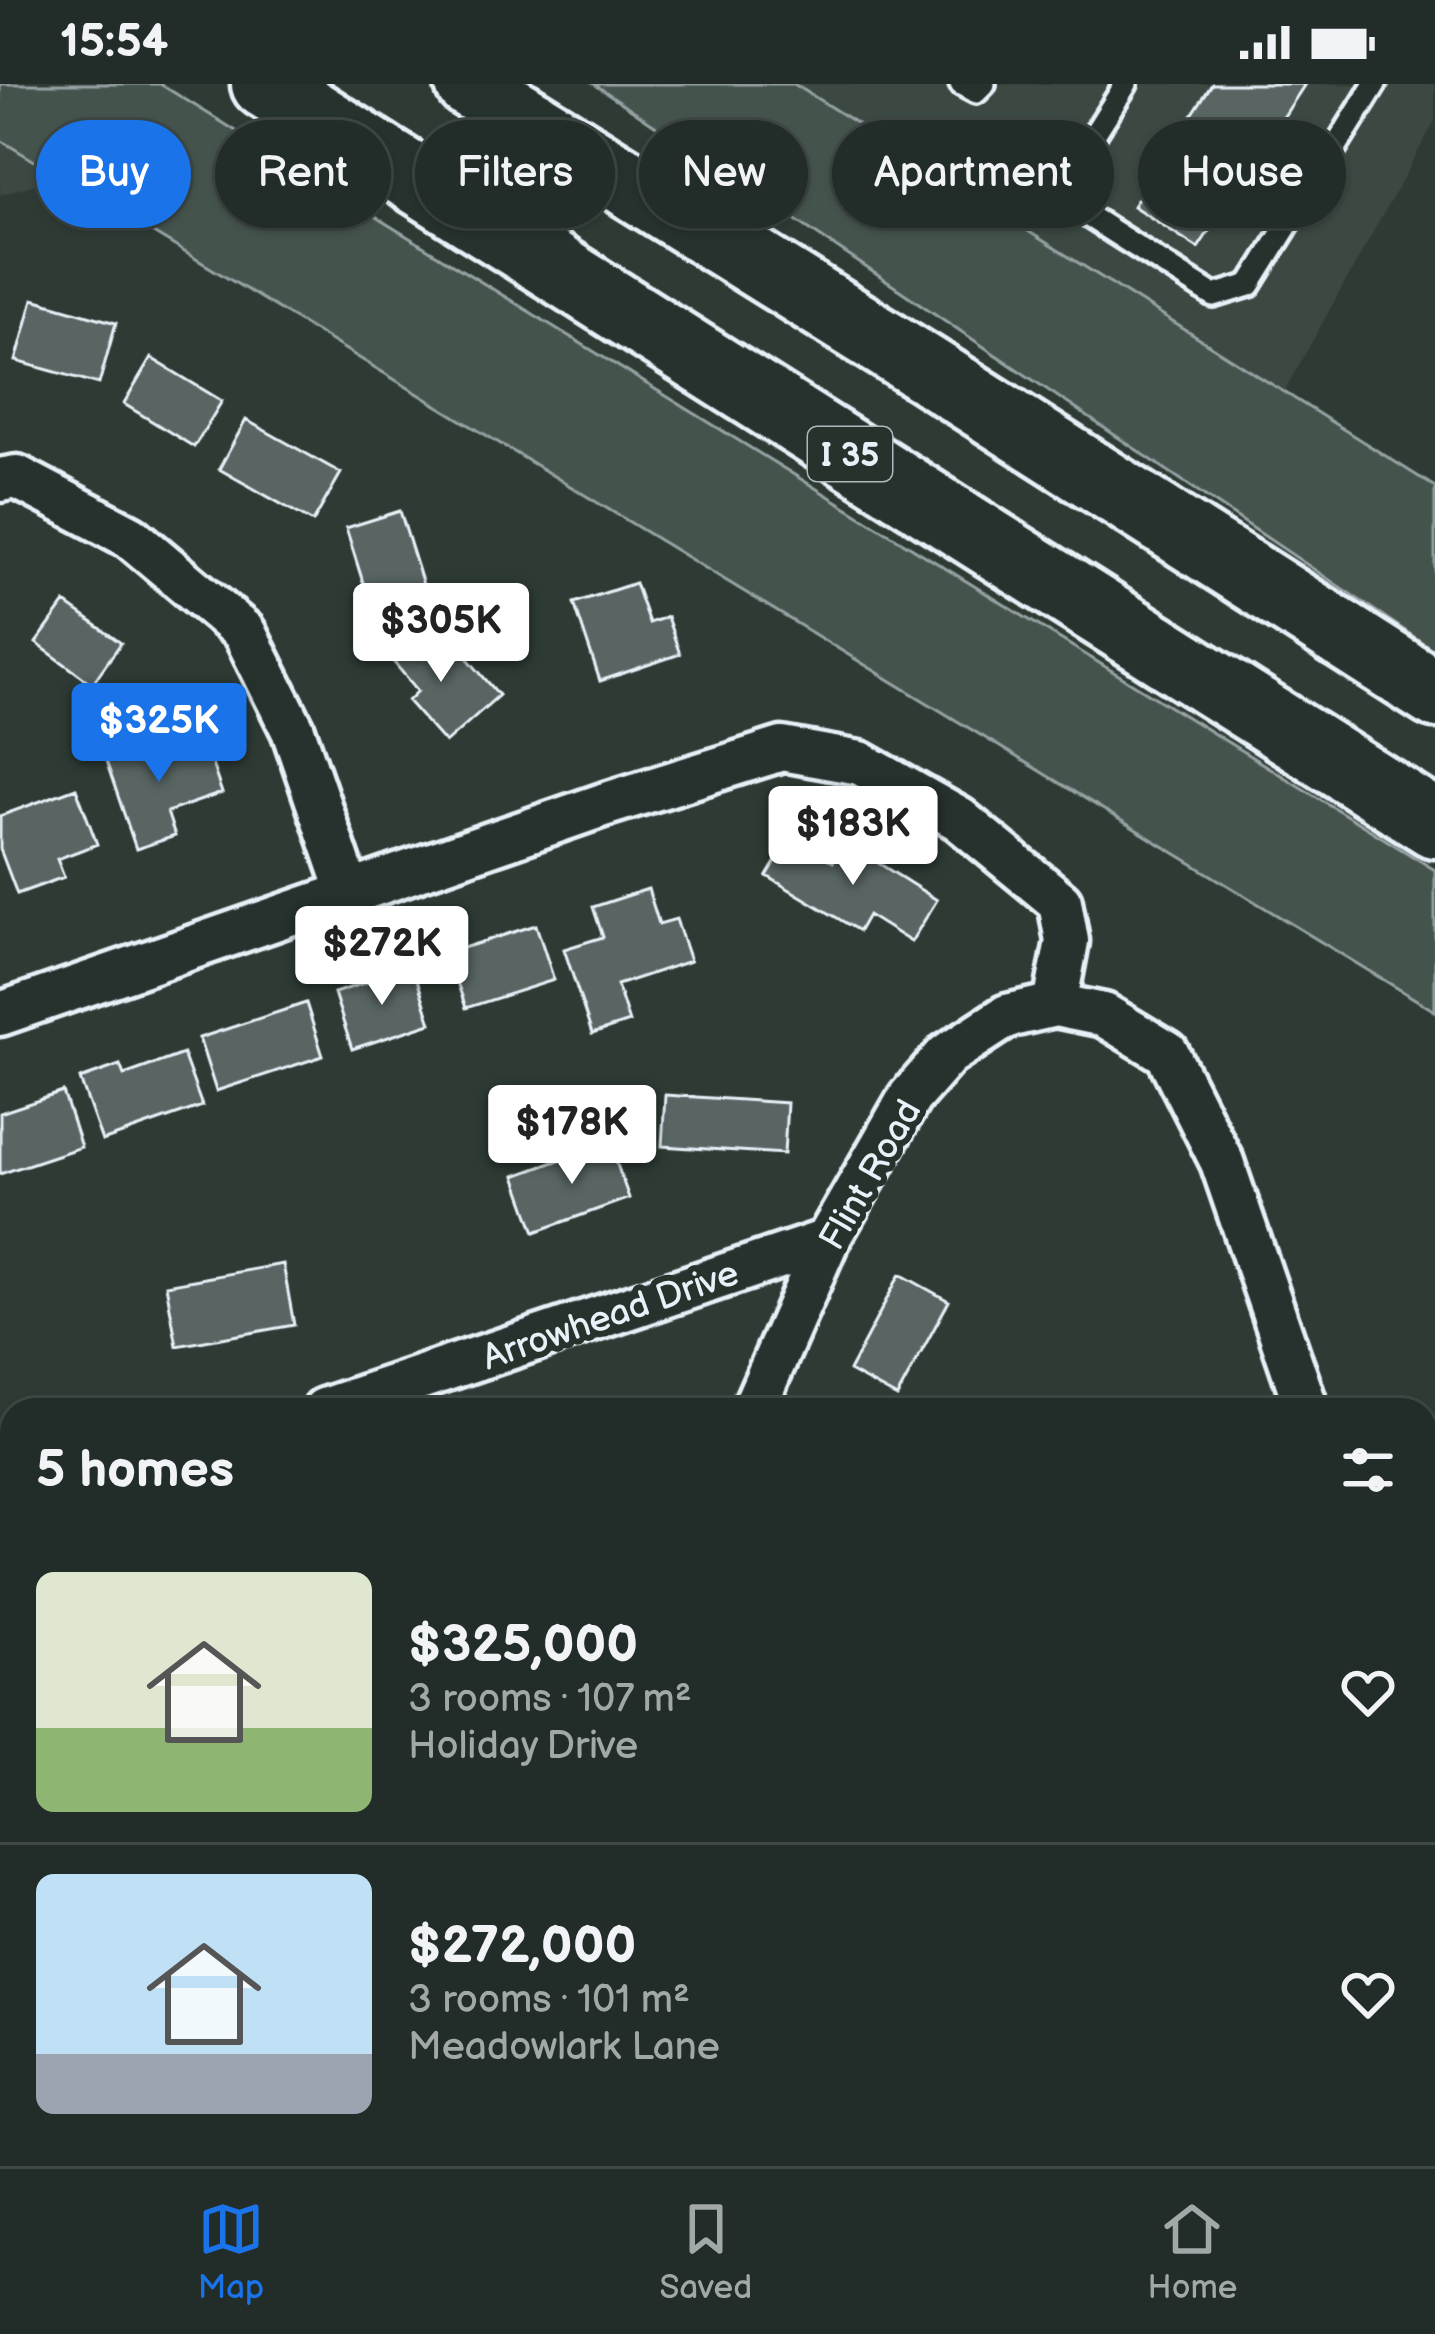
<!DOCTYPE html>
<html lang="en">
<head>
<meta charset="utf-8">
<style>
	body { margin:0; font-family:"Balsamiq Sans",sans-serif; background:#2a3430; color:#f1f3f6; height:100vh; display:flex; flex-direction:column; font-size:45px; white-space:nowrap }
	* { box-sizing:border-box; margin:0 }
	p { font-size:39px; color:#a2a7a8 }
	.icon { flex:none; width:66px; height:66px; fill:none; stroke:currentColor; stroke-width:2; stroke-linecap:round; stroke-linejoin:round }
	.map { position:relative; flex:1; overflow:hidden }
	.details { position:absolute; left:0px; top:1314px; width:1437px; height:768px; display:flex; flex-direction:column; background:#222c28; border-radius:36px 36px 0 0; box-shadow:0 3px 9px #0004,0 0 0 3px #3f4845 }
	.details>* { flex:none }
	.top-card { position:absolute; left:36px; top:36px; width:1365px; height:108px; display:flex; gap:24px }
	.price { position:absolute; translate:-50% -102px; padding:0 27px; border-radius:12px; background:#fff; color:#222; font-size:39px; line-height:78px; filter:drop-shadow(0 3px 6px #0008) }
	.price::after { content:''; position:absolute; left:50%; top:72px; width:36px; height:27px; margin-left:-18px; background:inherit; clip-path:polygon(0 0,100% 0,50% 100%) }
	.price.current { background:#1a73e8; color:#fff }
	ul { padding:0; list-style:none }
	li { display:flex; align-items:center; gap:36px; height:300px; padding:0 36px }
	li+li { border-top:3px solid #3f4845 }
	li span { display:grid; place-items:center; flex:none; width:336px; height:240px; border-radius:18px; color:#555 }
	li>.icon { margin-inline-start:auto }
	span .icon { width:144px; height:144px; fill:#fffc; stroke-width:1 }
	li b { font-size:51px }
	h2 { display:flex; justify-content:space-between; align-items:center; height:144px; padding:0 36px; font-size:51px }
	.pill { padding:0 42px; border-radius:54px; background:#222c28; box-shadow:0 3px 9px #0004,0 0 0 3px #3f4845; font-size:42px; line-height:108px }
	.pill.current { background:#1a73e8; color:#fff }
	.status { display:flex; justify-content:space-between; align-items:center; height:84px; padding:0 60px; background:#222c28; direction:ltr }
	.status svg { height:33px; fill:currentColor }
	.dock { display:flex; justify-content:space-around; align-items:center; height:168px; border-top:3px solid #3f4845; background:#222c28; font-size:33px; color:#a2a7a8 }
	.dock a { display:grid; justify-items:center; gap:6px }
	.dock .current { color:#1a73e8 }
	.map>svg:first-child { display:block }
</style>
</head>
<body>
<div class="status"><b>15:54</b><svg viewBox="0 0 49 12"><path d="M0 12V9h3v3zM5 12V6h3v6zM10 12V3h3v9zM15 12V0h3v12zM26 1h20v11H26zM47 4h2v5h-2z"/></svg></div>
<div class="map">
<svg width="1435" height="2082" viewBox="0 0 1435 2082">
	<rect width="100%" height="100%" fill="#2e3b35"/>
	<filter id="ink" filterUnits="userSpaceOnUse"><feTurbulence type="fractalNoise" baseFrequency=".00833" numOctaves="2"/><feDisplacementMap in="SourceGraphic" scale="24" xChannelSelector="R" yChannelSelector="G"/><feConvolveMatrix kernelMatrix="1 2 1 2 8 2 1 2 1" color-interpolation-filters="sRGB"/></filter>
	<g filter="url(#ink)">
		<path fill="#3b4843" d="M794,0h641v37l-151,271z
			M0,56l57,37 -57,18z"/>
		<path fill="#45524e" stroke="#96a2a3" stroke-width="3" d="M0,0h160l1275,786v141l-1435,-871z
			M594,0h200l641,403v164z"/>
		<path fill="#596563" stroke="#e8f1f8" stroke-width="3" d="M1212,0h93l-107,164 -65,-42z
			M33,215l83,24 -17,61 -83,-23z
			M151,274l71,43 -28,46 -70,-43z
			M246,336l95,53 -28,49 -94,-53z
			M400,427l25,80 -54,17 -25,-80z
			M635,499l14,40 18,-6 13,37 -80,27 -26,-78z
			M65,519l56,40 -29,41 -56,-41z
			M415,542l34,39 14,-12 36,42 -54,48 -37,-42 10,-10 -33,-39z
			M149,652l8,21 47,-16 18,52 -55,19 8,24 -39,13 -33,-97z
			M76,704l21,56 -40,15 7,18 -47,17 -17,-45v-33z
			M791,752l42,26 12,-20 92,58 -26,42 -43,-27 -9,16 -92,-55z
			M648,805l11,35 17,-5 14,42 -73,24 12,37 -37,12 -28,-85 39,-12 -10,-30z
			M536,841l18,55 -88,28 -19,-55z
			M413,883l18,56 -79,26 -18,-56z
			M306,919l17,53 -107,35 -17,-53z
			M183,970l19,52 -100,35 -22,-62 40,-14 4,10z
			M63,1008l18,55 -81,27v-61z
			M665,1011l122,8 -3,51 -122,-8z
			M609,1058l20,56 -94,34 -20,-56z
			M283,1180l11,61 -117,21 -11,-61z
			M900,1190l49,27 -52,96 -48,-26z
			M12,1549v93l-12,4v-60l3,-1 -3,-32z
			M0,1982l12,33v55h20l2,7 -14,5h-20z
			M171,2070h57l-34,12h-19z
			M454,2070h52l4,12h-60l-3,-10z
			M623,2070h51l4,12h-51z"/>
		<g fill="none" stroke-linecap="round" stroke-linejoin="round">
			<g stroke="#e8f1f8" stroke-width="30">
				<path id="lane" d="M961,0l15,8 8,-8
					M1126,0l-55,87 8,39 135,86 36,-11 125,-201"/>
			</g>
			<g stroke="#e8f1f8" stroke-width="51">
				<path id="street" d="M0,396l17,-3 114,60 113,95 49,98 56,163
					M0,930l603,-209 179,-56 78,14 99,56 101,83 7,39 -12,64
					M324,1326l503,-169
					M753,1326l74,-169 83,-144 37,-42 60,-39 48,-11 49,10 63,38 55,109 85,248
					M1425,1671l10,30
					M1017,2070l4,12
					M358,2082l7,-12
					M830,2082l36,-12"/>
			</g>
			<g stroke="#e8f1f8" stroke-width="75">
				<path id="highway" d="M265,0l1170,740
					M469,0l457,285 509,325"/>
			</g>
			<use href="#lane" stroke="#26332d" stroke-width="21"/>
			<use href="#street" stroke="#26332d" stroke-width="42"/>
			<use href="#highway" stroke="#26332d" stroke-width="66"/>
		</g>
	</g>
	<g text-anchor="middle" stroke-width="12" stroke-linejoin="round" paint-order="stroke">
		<rect fill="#26332d" stroke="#aeb8bb" stroke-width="3" x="808" y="343" width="84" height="54" rx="9"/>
		<g font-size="33" font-weight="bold" fill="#e8f1f8">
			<text x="850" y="382">I 35</text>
		</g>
		<g font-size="36" fill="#e8f1f8" stroke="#26332d">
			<text transform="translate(869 1090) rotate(-60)" y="13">Flint Road</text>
			<text transform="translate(610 1230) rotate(-19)" y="13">Arrowhead Drive</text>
		</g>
	</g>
</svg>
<b class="price" style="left:441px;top:601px">$305K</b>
<b class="price current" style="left:159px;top:701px">$325K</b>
<b class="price" style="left:853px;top:804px">$183K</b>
<b class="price" style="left:382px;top:924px">$272K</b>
<b class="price" style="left:572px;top:1103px">$178K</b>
<div class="top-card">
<a class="pill current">Buy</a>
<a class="pill">Rent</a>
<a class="pill">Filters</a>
<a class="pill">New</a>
<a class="pill">Apartment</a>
<a class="pill">House</a>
</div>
<section class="details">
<h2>5 homes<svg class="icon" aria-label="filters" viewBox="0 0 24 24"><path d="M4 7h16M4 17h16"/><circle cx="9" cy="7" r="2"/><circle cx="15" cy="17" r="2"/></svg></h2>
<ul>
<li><span style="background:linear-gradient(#dfe7d0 65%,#8fb573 0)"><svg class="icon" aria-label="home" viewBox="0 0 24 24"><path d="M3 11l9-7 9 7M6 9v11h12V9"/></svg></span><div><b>$325,000</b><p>3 rooms · 107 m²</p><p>Holiday Drive</p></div><svg class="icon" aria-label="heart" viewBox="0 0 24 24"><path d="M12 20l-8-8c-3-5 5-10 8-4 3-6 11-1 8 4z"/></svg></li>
<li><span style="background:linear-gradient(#bfe0f5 75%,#9aa5b1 0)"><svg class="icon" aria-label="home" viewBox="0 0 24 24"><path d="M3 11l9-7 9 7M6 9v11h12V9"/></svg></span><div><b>$272,000</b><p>3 rooms · 101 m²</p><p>Meadowlark Lane</p></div><svg class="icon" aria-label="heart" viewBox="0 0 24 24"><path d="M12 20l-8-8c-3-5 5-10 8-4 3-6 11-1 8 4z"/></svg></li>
</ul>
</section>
</div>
<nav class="dock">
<a class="current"><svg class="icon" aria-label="map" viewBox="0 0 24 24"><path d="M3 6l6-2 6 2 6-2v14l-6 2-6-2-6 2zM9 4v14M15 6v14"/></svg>Map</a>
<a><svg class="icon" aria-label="saved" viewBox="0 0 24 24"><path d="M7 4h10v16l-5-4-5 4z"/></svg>Saved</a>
<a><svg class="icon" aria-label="home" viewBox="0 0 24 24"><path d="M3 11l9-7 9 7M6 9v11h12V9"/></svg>Home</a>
</nav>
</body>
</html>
